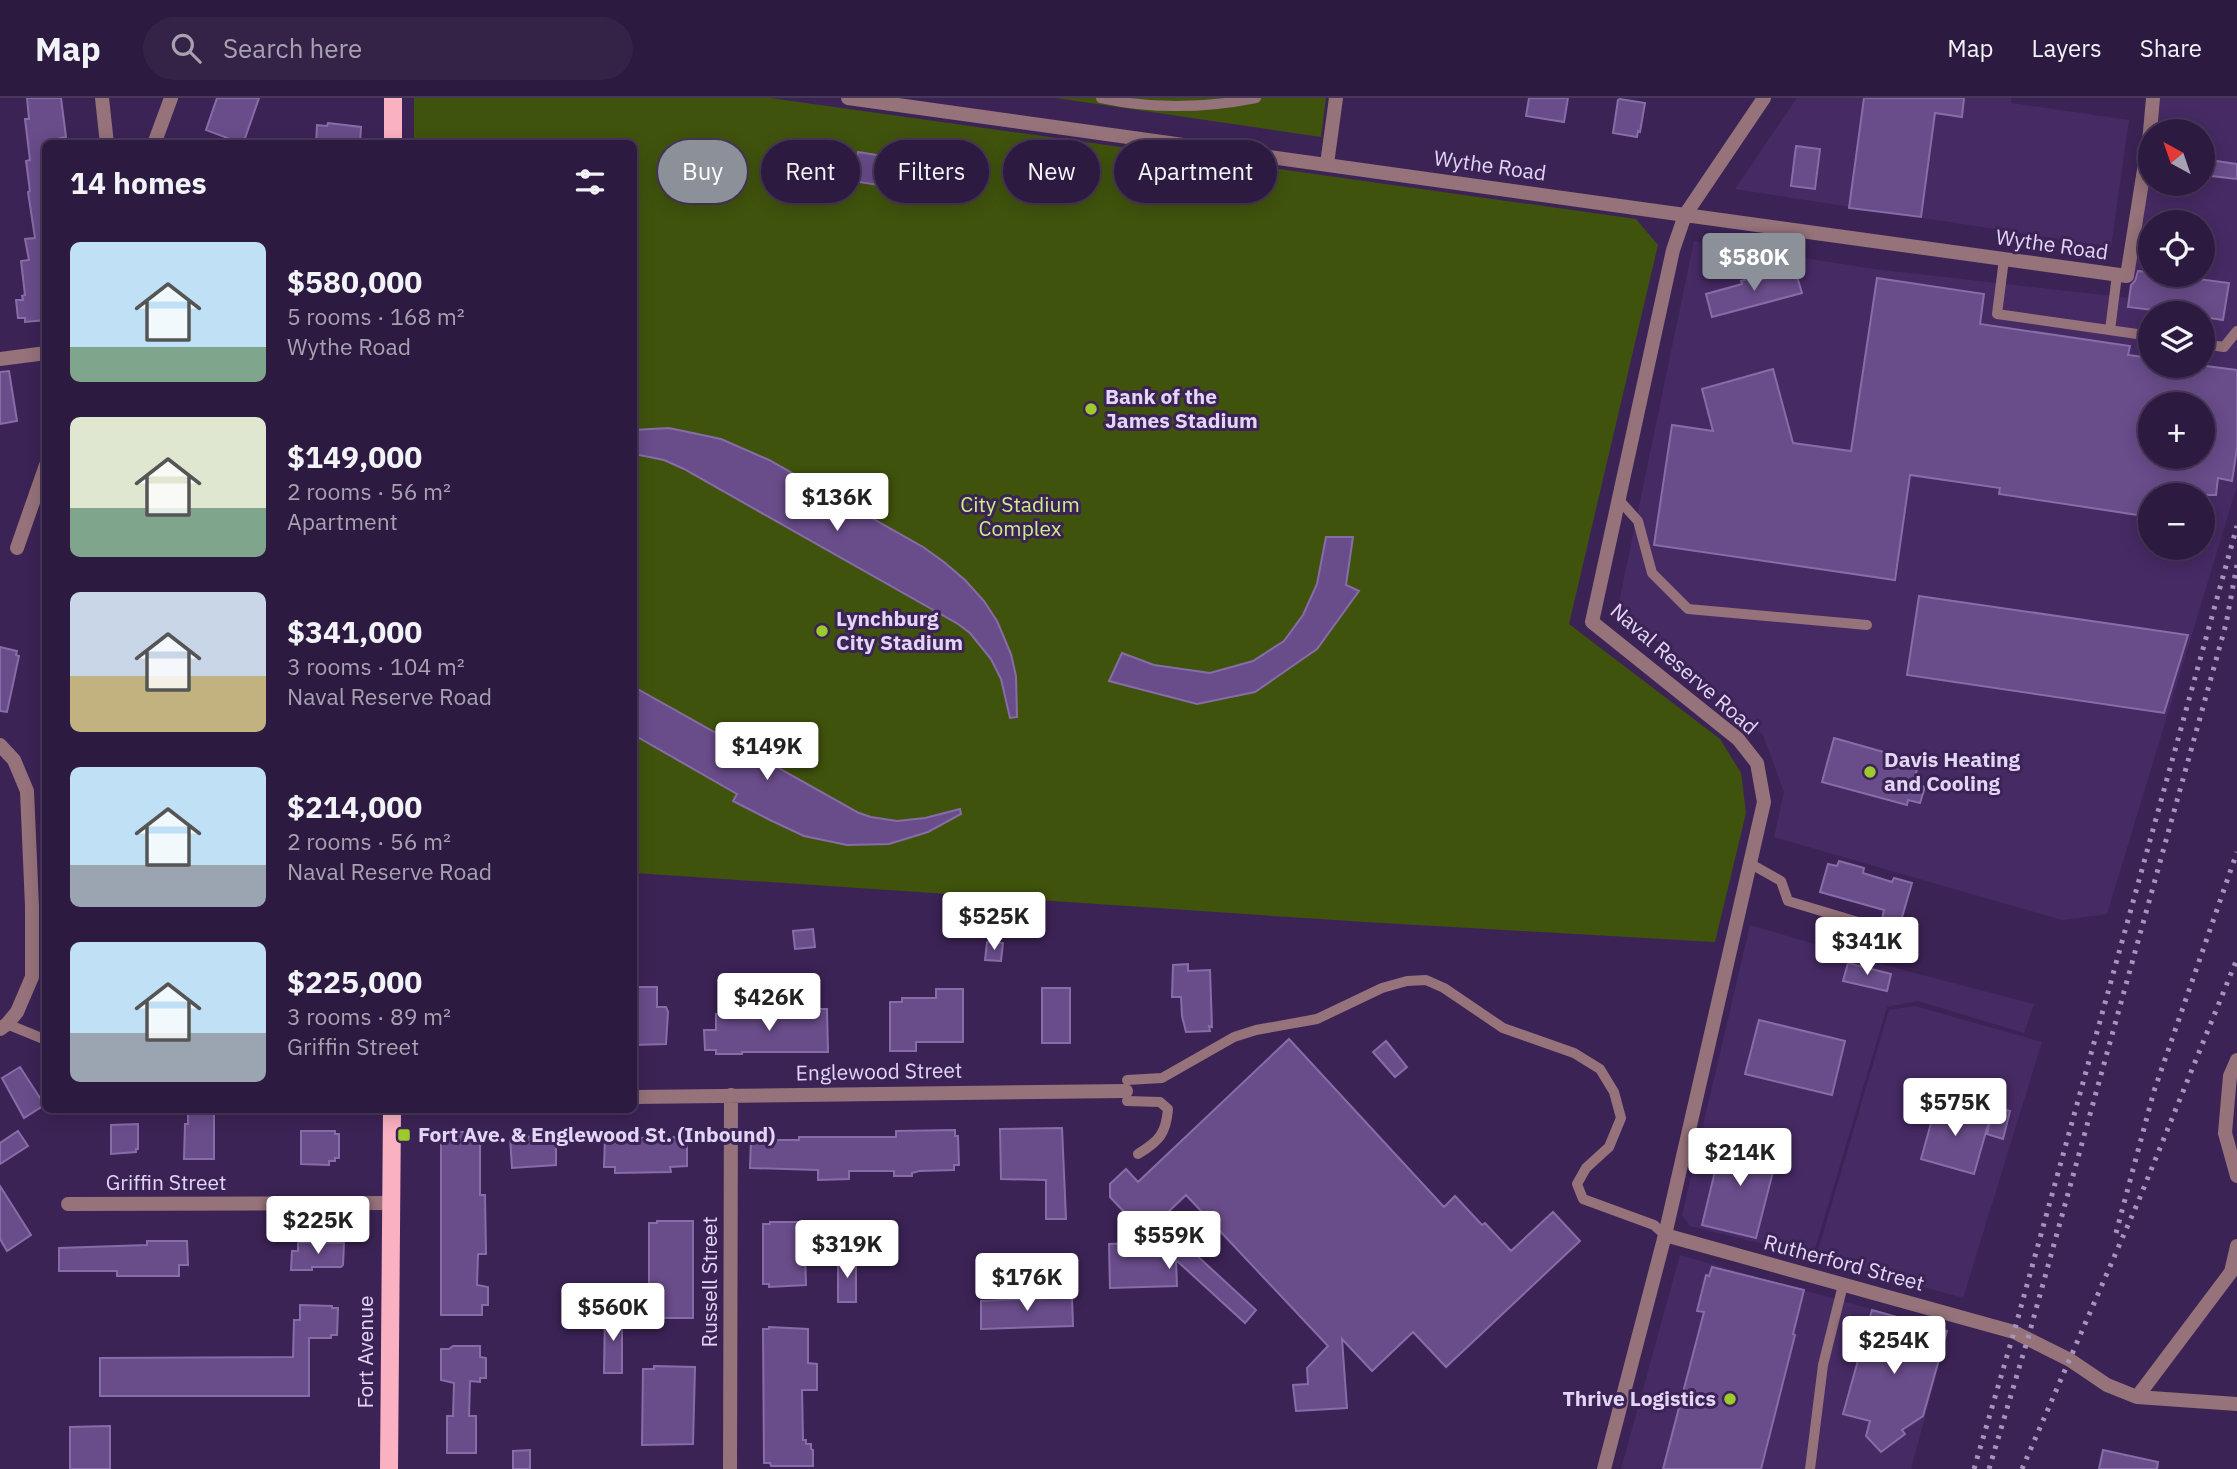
<!DOCTYPE html>
<html lang="en">
<head>
<meta charset="utf-8">
<style>
	body { margin:0; font-family:"IBM Plex Sans",sans-serif; background:#352347; color:#f1f3f6; height:100vh; display:flex; flex-direction:column; font-size:26px; white-space:nowrap }
	* { box-sizing:border-box; margin:0 }
	p { font-size:23px; color:#a7a1b1 }
	.icon { flex:none; width:38px; height:38px; fill:none; stroke:currentColor; stroke-width:2; stroke-linecap:round; stroke-linejoin:round }
	.map { position:relative; flex:1; overflow:hidden }
	.panel { position:absolute; left:42px; top:42px; width:595px; height:973px; display:flex; flex-direction:column; background:#2d1a40; border-radius:10px; box-shadow:0 4px 18px #0003,0 0 0 2px #483859 }
	.panel>* { flex:none }
	.top-card { position:absolute; left:658px; top:42px; width:665px; height:63px; display:flex; gap:14px }
	.needle { width:46px; rotate:320deg }
	.controls { position:absolute; left:2138px; top:21px; display:grid; gap:14px }
	.controls a { display:grid; place-items:center; width:77px; height:77px; border-radius:50%; background:#2d1a40; box-shadow:0 4px 18px #0003,0 0 0 2px #483859; font-size:35px }
	.price { position:absolute; translate:-50% -60px; padding:0 16px; border-radius:7px; background:#fff; color:#222; font-size:23px; line-height:46px; filter:drop-shadow(0 2px 4px #0008) }
	.price::after { content:''; position:absolute; left:50%; top:42px; width:21px; height:16px; margin-left:-10px; background:inherit; clip-path:polygon(0 0,100% 0,50% 100%) }
	.price.active { background:#8c9099; color:#fff }
	ul { padding:0; list-style:none }
	li { display:flex; align-items:center; gap:21px; height:175px; padding:0 28px }
	li span { display:grid; place-items:center; flex:none; width:196px; height:140px; border-radius:10px; color:#555 }
	li>.icon { margin-inline-start:auto }
	span .icon { width:84px; height:84px; fill:#fffc; stroke-width:1 }
	li b { font-size:30px }
	h2 { display:flex; justify-content:space-between; align-items:center; height:84px; padding:0 28px; font-size:30px }
	.pill { padding:0 24px; border-radius:32px; background:#2d1a40; box-shadow:0 4px 18px #0003,0 0 0 2px #483859; font-size:24px; line-height:63px }
	.pill.active { background:#8c9099; color:#fff }
	header { display:flex; align-items:center; gap:42px; box-sizing:border-box; height:98px; padding:0 35px; background:#2d1a40; border-bottom:2px solid #483859 }
	header strong { font-size:33px }
	nav { display:flex; gap:38px; margin-inline-start:auto; font-size:24px }
	.search { width:490px; height:63px; background:#352347; display:flex; align-items:center; gap:18px; box-sizing:border-box; padding:0 24px; border-radius:38px; color:#a7a1b1; font-size:26px }
	.map>svg:first-child { display:block }
</style>
</head>
<body>
<header>
<strong>Map</strong>
<div class="search"><svg class="icon" aria-label="search" viewBox="0 0 24 24"><circle cx="10" cy="10" r="6"/><path d="M15 15l6 6"/></svg>Search here</div>
<nav><a>Map</a><a>Layers</a><a>Share</a></nav>
</header>
<div class="map">
<svg width="2237" height="1371" viewBox="0 0 2237 1371">
	<rect width="100%" height="100%" fill="#3c2356"/>
	<path fill="#462a64" fill-rule="evenodd" d="M1797,0h214v5l118,17 -18,127 -376,-58z
		M2159,0h78v388l-130,428 -45,6 -288,-83 10,-45 -21,-57 -100,-90 -47,-28 78,-376 180,28 256,29 6,-59 15,-89v34h52v-53h-49zM2151,124h52v53h-52zM2151,215h52v53h-52zM2151,306h52v53h-52zM2151,397h52v53h-52z
		M1750,827l153,45 131,34 -10,29 -106,-32 -31,6 -74,249 -123,-30 -8,-11z
		M1915,908l127,36 -79,256 -147,-41 73,-247z
		M1680,1157l268,76 -37,138h-290z"/>
	<path fill="#40530d" d="M414,0h356l866,121 22,26 -89,379 151,115 21,34 5,40 -31,129 -350,-20 -731,-49v-729l-220,-1z
		M1056,0h270l-5,39z"/>
	<path fill="#694c8a" stroke="#876da7" stroke-width="2" fill-rule="evenodd" d="M27,0h34l5,39 -6,1v3l-14,2v177l-21,2v-4h-7l-2,-18h7l-1,-4 3,-1 -4,-34 8,-1 -4,-21 10,-1 -7,-46 2,-1 -4,-30 4,-1 -5,-41h4z
		M217,0h42l-16,46 -37,-14z
		M1529,0h39l-4,24 -38,-6z
		M1864,0h100l-2,19 -27,-4 -14,104 -72,-9z
		M1620,1l25,4 -5,29 -2,-1 -1,6 -24,-4 5,-33z
		M328,25l33,4 -1,17h-44l1,-19 10,1z
		M1796,48l24,3 -5,40 -24,-3z
		M858,54l57,9 -5,29 -57,-9z
		M2203,61l34,5v15l-34,-4z
		M1795,172l7,23 -90,24 -6,-23 36,-10 -1,-3 17,-5 1,4z
		M2138,173l13,1v3h17l61,8 -6,37 -20,-3v-4h-26l-49,-6 3,-22 4,-4z
		M1877,180l107,16 -4,30 150,22 -2,9 23,3v8h55l31,4v78l-5,33 -14,-3 -2,17h-65v22l-152,-23 1,-6 -90,-13 -15,105 -241,-35 18,-120 41,6 -11,-42 71,-20 20,74 58,8zM2151,306h52v53h-52z
		M9,273l8,50 -17,3v-52z
		M669,330l52,11 48,21 154,87 21,15 21,18 19,21 13,20 14,33 5,22 1,41 -7,1 -9,-39 -10,-20 -21,-26 -12,-9 -274,-155 -20,-9 -30,-6v-24z
		M1326,439h27l-7,48 13,6 -42,58 -62,43 -58,12 -88,-23 13,-28 32,12 56,8 43,-12 31,-20 19,-26 14,-31z
		M1919,498l269,39 -24,78 -257,-38z
		M0,549l17,4 -1,4 3,1 -12,56 -7,-1z
		M634,589l225,126 12,4 26,4 28,-3 35,-9 1,5 -33,18 -39,12 -42,1 -43,-9 -34,-16 -37,-19 4,-7 -103,-59z
		M1834,640l85,24 -6,22 12,3 -5,16 -12,-3 -1,5 -85,-23z
		M1839,763l25,7 -1,5 29,9 2,-4 18,5 -12,41 -18,-5 2,-9 -64,-18 8,-28 9,2z
		M813,831l2,18 -20,2 -2,-18z
		M987,844l16,1 -2,18 -16,-1z
		M1848,865l43,11 -4,17 -44,-10z
		M1188,866v7l22,-1 2,57 -3,-1 1,5 -24,1 -4,-16 -1,-19h-9l1,-32z
		M634,889h23v20h9l2,5 -2,32 -32,1z
		M1042,890h28v55h-28z
		M936,891h27v53h-47v9h-26v-49h12v-4h34z
		M801,911h26l1,43h-86v2h-26v-4h-11l-1,-20h12v-16l85,-2z
		M1759,922l86,21 -13,54 -87,-21z
		M1289,941l155,168 11,-11 27,29 3,-2 26,28 42,-39 27,29 -134,126 -33,-35 -41,39 -30,-32 5,69 -51,3 -3,-26 15,-1 -1,-16 21,-22 -142,-151 -41,39 -35,-37v-13l16,-15 12,13z
		M1386,943l21,26 -12,10 -22,-25z
		M20,969l22,34 -1,1 2,4 -19,12 -22,-40z
		M1938,1000l18,5 -2,8 35,10 -15,53 -53,-15z
		M1994,1009l16,4 -7,28 -16,-5z
		M188,1012l26,1v48h-30l1,-35h3z
		M138,1026v25h-2v3l-25,2v-29z
		M1062,1030l4,91h-20v-39l-45,-1 -1,-50z
		M955,1032v6h3l1,29h-5v5l-35,1 -7,2v3h-18v-5h-45v8l-31,1v-10l-68,-2 1,-28h48v-3h97v-6z
		M18,1033l10,15 -28,18v-21z
		M301,1033h34v3h4v24h-4v3h-6v4l-28,-1z
		M441,1034h39v63h5l1,59h-8l-1,31 11,2v18h-6v10h-41z
		M607,1034h25v6l55,-1v29l-17,1 1,5 -56,1v-6h-11l1,-29 2,-1z
		M556,1038v29l-44,3 -2,-31z
		M1723,1040l55,14 -22,86 -54,-13z
		M0,1088l31,49 -24,16 -7,-12z
		M657,1123h36v97h-33l-1,-5h-10v-90h8z
		M770,1124h39v25h-4l1,38 -37,2v-3h-6v-60h7z
		M147,1143h40l1,24h-9v11h-62v-5h-58v-23l88,-3z
		M1181,1143l75,69 -11,13 -69,-63 1,26 -67,2 -1,-44z
		M298,1144l46,1 -1,22 -2,2h-29v3h-21l1,-19h6z
		M838,1160h18v44h-18z
		M1712,1169l92,23 -11,44 2,1 -34,134h-98l41,-157 -7,-1 9,-36 3,1z
		M1072,1199l1,29 -92,3v-28z
		M300,1207l32,1v2h6l-1,27h-6v3h-22v58h-209v-38l193,-1 1,-37h6z
		M1872,1212l75,21 -24,85 -21,14 3,4 -24,18 -15,-16 4,-15 -27,-7z
		M605,1214l17,1v60h-18z
		M769,1229l39,2v34l9,1v26h-15l1,50h3v4h5v5l2,1v16h-42l-1,-3h-6l-1,-134h6z
		M453,1248h27v11l6,1v20h-6v4l-10,-1 -1,35h7v37h-29v-37h6l1,-33 -13,-3v-31h8z
		M654,1268l41,1 -2,77 -51,1 1,-76h11z
		M110,1328v43h-40v-42z
		M530,1352v19h-17v-18z
		M2103,1352l55,12 -1,7h-58z"/>
	<g fill="none" stroke-linecap="round" stroke-linejoin="round">
		<path stroke="#96727a" stroke-width="10" d="M1101,0c50,11 105,10 155,0
			M2004,161l-7,55 154,22
			M2110,232l7,-55
			M2203,246l21,3 13,-16
			M1619,402l19,21 14,52 36,36 179,16
			M1751,766l30,17 7,20 120,36
			M7,926l39,16
			M1127,982l35,-2 72,-41 22,-7 61,-11 65,-31 25,-7 19,-1 18,8 59,40 71,25 26,16 14,23 7,26 -12,29 -23,21 -9,16 6,15 71,26 11,10
			M1127,1003l33,1 8,7c-2,25 -9,32 -30,45
			M1810,1371l13,-104 20,-80"/>
		<path stroke="#96727a" stroke-width="14" d="M102,0l5,46
			M154,46l17,-46
			M1327,66l9,-66
			M0,261l46,-6
			M17,450l29,-83
			M0,647l14,15 13,31 5,115v71l-15,35 -10,12 -7,5
			M2237,962l-7,16 -5,57 12,43
			M634,999l492,-6
			M68,1106l322,-1
			M1665,1137l349,97 56,28 37,25 30,12 100,7
			M2137,1299l94,-125 6,-26
			M730,1371l1,-374
			M1604,1371l61,-234 99,-433 -7,-39 -19,-24 -146,-117 81,-372 12,-35 442,61 23,-144 3,-34"/>
		<path stroke="#96727a" stroke-width="14" d="M848,0l837,117 79,-117"/>
		<path stroke="#fab1c1" stroke-width="18" d="M393,0v46
			M389,1371l3,-359"/>
		<path stroke="#a694bb" stroke-width="5" stroke-dasharray="3.5 7" stroke-linecap="butt" d="M2116,1135l38,-142 83,-239
			M1974,1371l40,-137 223,-806
			M1989,1371l39,-131 198,-714 11,-59
			M2022,1371l116,-267 99,-243"/>
	</g>
	<g fill="#9fca2d" stroke="#3c2356" stroke-width="2.5">
		<circle cx="1091" cy="311" r="7"/>
		<circle cx="822" cy="533" r="7"/>
		<circle cx="1870" cy="674" r="7"/>
		<rect x="397" y="1030" width="14" height="14" rx="3.5"/>
		<circle cx="1730" cy="1301" r="7"/>
	</g>
	<g text-anchor="middle" stroke-width="6" stroke-linejoin="round" paint-order="stroke">
		<g font-size="21" fill="#e2d5f5" stroke="#3c2356">
			<text transform="translate(1490 68) rotate(8)" y="7">Wythe Road</text>
			<text transform="translate(2052 147) rotate(8)" y="7">Wythe Road</text>
			<text transform="translate(1684 571) rotate(41)" y="7">Naval Reserve Road</text>
			<text transform="translate(879 974) rotate(-1)" y="7">Englewood Street</text>
			<text x="166" y="1092">Griffin Street</text>
			<text transform="translate(1844 1165) rotate(15)" y="7">Rutherford Street</text>
			<text transform="translate(710 1184) rotate(-90)" y="7">Russell Street</text>
			<text transform="translate(366 1254) rotate(-90)" y="7">Fort Avenue</text>
		</g>
		<g font-size="21" font-weight="bold" fill="#e2d5f5" stroke="#3c2356" text-anchor="start">
			<text x="1105" y="306">Bank of the<tspan x="1105" dy="24">James Stadium</tspan></text>
			<text x="836" y="528">Lynchburg<tspan x="836" dy="24">City Stadium</tspan></text>
			<text x="1884" y="669">Davis Heating<tspan x="1884" dy="24">and Cooling</tspan></text>
			<text x="418" y="1044">Fort Ave. &amp; Englewood St. (Inbound)</text>
			<text x="1716" y="1308" text-anchor="end">Thrive Logistics</text>
		</g>
		<g font-size="21" fill="#cbed88" stroke="#3c2356">
			<text x="1020" y="414">City Stadium<tspan x="1020" dy="24">Complex</tspan></text>
		</g>
	</g>
</svg>
<div class="controls">
<a><svg class="needle" viewBox="-14 -14 28 28"><path d="M0-13l5 13h-10z" fill="#e53935"/><path d="M0 13l5-13h-10z" fill="#a7a1b1"/></svg></a>
<a><svg class="icon" aria-label="locate" viewBox="0 0 24 24"><circle cx="12" cy="12" r="6"/><path d="M12 2v4M12 18v4M2 12h4M18 12h4"/></svg></a>
<a><svg class="icon" aria-label="layers" viewBox="0 0 24 24"><path d="M12 4l9 5-9 5-9-5zM3 14l9 5 9-5"/></svg></a>
<a>+</a>
<a>−</a>
</div>
<b class="price active" style="left:1754px;top:195px">$580K</b>
<b class="price" style="left:837px;top:435px">$136K</b>
<b class="price" style="left:767px;top:684px">$149K</b>
<b class="price" style="left:994px;top:854px">$525K</b>
<b class="price" style="left:1867px;top:879px">$341K</b>
<b class="price" style="left:769px;top:935px">$426K</b>
<b class="price" style="left:1955px;top:1040px">$575K</b>
<b class="price" style="left:1740px;top:1090px">$214K</b>
<b class="price" style="left:318px;top:1158px">$225K</b>
<b class="price" style="left:1169px;top:1173px">$559K</b>
<b class="price" style="left:847px;top:1182px">$319K</b>
<b class="price" style="left:1027px;top:1215px">$176K</b>
<b class="price" style="left:613px;top:1245px">$560K</b>
<b class="price" style="left:1894px;top:1278px">$254K</b>
<div class="top-card">
<a class="pill active">Buy</a>
<a class="pill">Rent</a>
<a class="pill">Filters</a>
<a class="pill">New</a>
<a class="pill">Apartment</a>
</div>
<section class="panel">
<h2>14 homes<svg class="icon" aria-label="filters" viewBox="0 0 24 24"><path d="M4 7h16M4 17h16"/><circle cx="9" cy="7" r="2"/><circle cx="15" cy="17" r="2"/></svg></h2>
<ul>
<li><span style="background:linear-gradient(#bfe0f5 75%,#7fa58c 0)"><svg class="icon" aria-label="home" viewBox="0 0 24 24"><path d="M3 11l9-7 9 7M6 9v11h12V9"/></svg></span><div><b>$580,000</b><p>5 rooms · 168 m²</p><p>Wythe Road</p></div></li>
<li><span style="background:linear-gradient(#dfe7d0 65%,#7fa58c 0)"><svg class="icon" aria-label="home" viewBox="0 0 24 24"><path d="M3 11l9-7 9 7M6 9v11h12V9"/></svg></span><div><b>$149,000</b><p>2 rooms · 56 m²</p><p>Apartment</p></div></li>
<li><span style="background:linear-gradient(#c9d6e8 60%,#c2b280 0)"><svg class="icon" aria-label="home" viewBox="0 0 24 24"><path d="M3 11l9-7 9 7M6 9v11h12V9"/></svg></span><div><b>$341,000</b><p>3 rooms · 104 m²</p><p>Naval Reserve Road</p></div></li>
<li><span style="background:linear-gradient(#bfe0f5 70%,#9aa5b1 0)"><svg class="icon" aria-label="home" viewBox="0 0 24 24"><path d="M3 11l9-7 9 7M6 9v11h12V9"/></svg></span><div><b>$214,000</b><p>2 rooms · 56 m²</p><p>Naval Reserve Road</p></div></li>
<li><span style="background:linear-gradient(#bfe0f5 65%,#9aa5b1 0)"><svg class="icon" aria-label="home" viewBox="0 0 24 24"><path d="M3 11l9-7 9 7M6 9v11h12V9"/></svg></span><div><b>$225,000</b><p>3 rooms · 89 m²</p><p>Griffin Street</p></div></li>
</ul>
</section>
</div>
</body>
</html>
